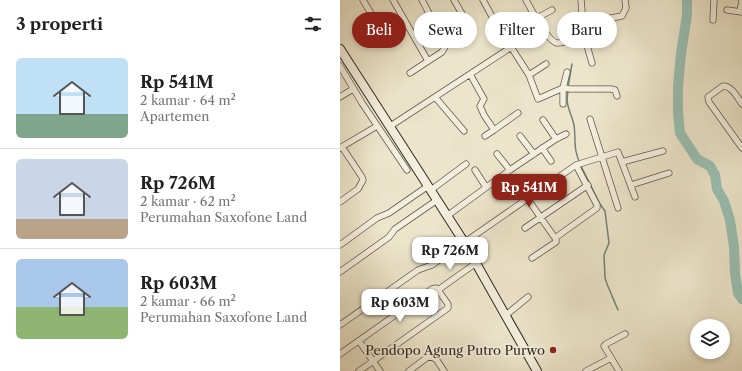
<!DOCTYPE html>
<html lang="id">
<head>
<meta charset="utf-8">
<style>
	body { margin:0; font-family:"Libre Caslon Text",serif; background:#f2f2f2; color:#222; height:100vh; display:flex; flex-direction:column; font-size:15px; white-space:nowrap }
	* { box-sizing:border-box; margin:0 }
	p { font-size:13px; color:#767676 }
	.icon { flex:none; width:22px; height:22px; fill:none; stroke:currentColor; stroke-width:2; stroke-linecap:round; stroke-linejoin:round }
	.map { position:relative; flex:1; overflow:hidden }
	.drawer { display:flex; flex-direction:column; background:#fff; width:340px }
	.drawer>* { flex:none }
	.banner { position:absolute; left:12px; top:12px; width:330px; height:36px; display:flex; gap:8px }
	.fabs { position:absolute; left:350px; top:319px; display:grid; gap:8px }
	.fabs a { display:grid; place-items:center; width:40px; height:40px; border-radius:50%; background:#fff; box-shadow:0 2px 6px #0003; font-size:20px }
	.price { position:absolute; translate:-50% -34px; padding:0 9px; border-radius:8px; background:#fff; color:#222; font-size:13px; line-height:26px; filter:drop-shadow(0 1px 2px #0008) }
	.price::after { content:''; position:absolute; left:50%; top:24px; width:12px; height:9px; margin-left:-6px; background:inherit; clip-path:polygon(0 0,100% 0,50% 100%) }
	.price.current { background:#8f2418; color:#fff }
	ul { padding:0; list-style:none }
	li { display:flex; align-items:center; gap:12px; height:100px; padding:0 16px }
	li+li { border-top:1px solid #e0e0e0 }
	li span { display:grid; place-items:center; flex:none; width:112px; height:80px; border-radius:6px; color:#555 }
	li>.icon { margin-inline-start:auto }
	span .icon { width:48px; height:48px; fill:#fffc; stroke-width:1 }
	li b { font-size:17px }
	h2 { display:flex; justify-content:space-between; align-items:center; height:48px; padding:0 16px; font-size:17px }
	.chip { padding:0 14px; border-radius:18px; background:#fff; box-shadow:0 2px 6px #0003; font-size:14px; line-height:36px }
	.chip.current { background:#8f2418; color:#fff }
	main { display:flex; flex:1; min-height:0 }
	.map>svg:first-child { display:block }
</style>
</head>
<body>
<main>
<section class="drawer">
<h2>3 properti<svg class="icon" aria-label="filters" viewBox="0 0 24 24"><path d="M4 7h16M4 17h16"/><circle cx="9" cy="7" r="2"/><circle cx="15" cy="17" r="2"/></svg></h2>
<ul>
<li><span style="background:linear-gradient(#bfe0f5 70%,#7fa58c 0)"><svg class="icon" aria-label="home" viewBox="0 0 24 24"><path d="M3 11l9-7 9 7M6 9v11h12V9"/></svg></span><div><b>Rp 541M</b><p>2 kamar · 64 m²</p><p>Apartemen</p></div></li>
<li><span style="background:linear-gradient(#c9d6e8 75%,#b9a48a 0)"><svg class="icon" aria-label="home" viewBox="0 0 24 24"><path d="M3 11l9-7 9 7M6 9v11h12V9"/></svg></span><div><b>Rp 726M</b><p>2 kamar · 62 m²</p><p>Perumahan Saxofone Land</p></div></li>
<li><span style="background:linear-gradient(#a9c7e8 60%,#8fb573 0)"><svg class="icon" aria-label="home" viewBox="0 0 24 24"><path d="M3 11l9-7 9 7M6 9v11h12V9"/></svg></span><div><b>Rp 603M</b><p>2 kamar · 66 m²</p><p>Perumahan Saxofone Land</p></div></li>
</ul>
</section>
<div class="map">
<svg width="402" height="371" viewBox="0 0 402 371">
	<rect width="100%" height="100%" fill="#ece5cb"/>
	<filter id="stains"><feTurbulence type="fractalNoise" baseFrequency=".005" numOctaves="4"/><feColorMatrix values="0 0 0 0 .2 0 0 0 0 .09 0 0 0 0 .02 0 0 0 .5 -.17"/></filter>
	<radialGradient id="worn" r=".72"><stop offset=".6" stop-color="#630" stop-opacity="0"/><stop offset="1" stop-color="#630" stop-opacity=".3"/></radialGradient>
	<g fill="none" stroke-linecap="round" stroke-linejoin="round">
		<path stroke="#708377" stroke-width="1.5" d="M228,87l4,-23
			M228,91c-3,16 3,20 6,34 2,13 -1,25 6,38
			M241,166l19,38 5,7 4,32 -5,12 1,23 2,6 11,26"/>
		<path stroke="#99bfb2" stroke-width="10" d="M347,0v15l-6,39 -3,32v26l2,21 17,26 13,7 5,9 2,14 7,12 6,19 4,27 1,27 3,19 4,6"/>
		<g stroke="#60574a" stroke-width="7">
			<path id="minor" d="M23,0l16,27
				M53,0l35,61
				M114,0l15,26
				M143,0l12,22 34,53 9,24 25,-11 4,-16
				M186,0c5,9 21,41 31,43 5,1 21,-6 27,-8
				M241,0l3,35 8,28
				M387,10l15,2
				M400,12l2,-12
				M197,18l15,-8
				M373,20l1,-20
				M244,23l38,-7 4,-8 -1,-8
				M0,66l22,37 45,67
				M70,73l32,-21 3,-5 -1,-5 -22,-42
				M130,74l14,25 -4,7 4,9 10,15 24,-17
				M189,75l17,-11
				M0,97l13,-8
				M95,97l29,34
				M223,104v-16l7,1h41l4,1 2,6
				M402,104c-5,-7 -10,-18 -19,-18l-15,11 1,5 33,46
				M250,119l28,89
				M49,127l153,-100
				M145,136l9,-6
				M180,136l14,18
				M216,139l10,-5
				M0,148l37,-22
				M202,148l9,13
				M157,154l13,16
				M282,162l41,-11
				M135,170l11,17
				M291,185l38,-12
				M91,190l35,-26
				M187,198l28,40
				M0,202l18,-13 5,-9 -1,-3 -20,-30
				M107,216l63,-46 46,-31 -13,-19
				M185,228l63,-43
				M0,245l37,-27 12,-5 39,-27
				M192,258l24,-16v-2l-1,-2 42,-30v-3l-21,-40
				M0,272l49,-35 6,-8 42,-29
				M166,315l22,-18
				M0,325l78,-55 14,-5 144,-100 42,-13 17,45
				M19,341l21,30
				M0,354l92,-65 4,-1 2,2 38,-27
				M19,371l89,-63v-4l-10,-14
				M69,371l20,-15 7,3 8,12
				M246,371l25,-13
				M279,371l-15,-25 2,-2 19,-10"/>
		</g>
		<g stroke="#32281f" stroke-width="10">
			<path id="secondary" d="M0,49l124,193 73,129"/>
		</g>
		<use href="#minor" stroke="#f3eedd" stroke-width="5.5"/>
		<use href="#secondary" stroke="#f3eedd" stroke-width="8"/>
	</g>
	<circle fill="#8f2418" stroke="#f3eedd" stroke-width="1.5" cx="213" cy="350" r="4"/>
	<g text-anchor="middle" stroke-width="3.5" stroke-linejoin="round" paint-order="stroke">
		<g font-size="13" fill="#32281f" stroke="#f3eedd" text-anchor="end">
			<text x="205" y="355">Pendopo Agung Putro Purwo</text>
		</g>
	</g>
	<rect width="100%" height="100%" filter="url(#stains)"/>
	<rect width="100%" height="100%" fill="url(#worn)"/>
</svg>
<div class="fabs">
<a><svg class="icon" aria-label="layers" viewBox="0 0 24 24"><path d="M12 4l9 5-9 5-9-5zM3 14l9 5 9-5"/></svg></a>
</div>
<b class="price current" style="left:189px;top:208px">Rp 541M</b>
<b class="price" style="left:110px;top:271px">Rp 726M</b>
<b class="price" style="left:60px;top:323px">Rp 603M</b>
<div class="banner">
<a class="chip current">Beli</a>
<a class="chip">Sewa</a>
<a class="chip">Filter</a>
<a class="chip">Baru</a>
</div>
</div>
</main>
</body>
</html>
